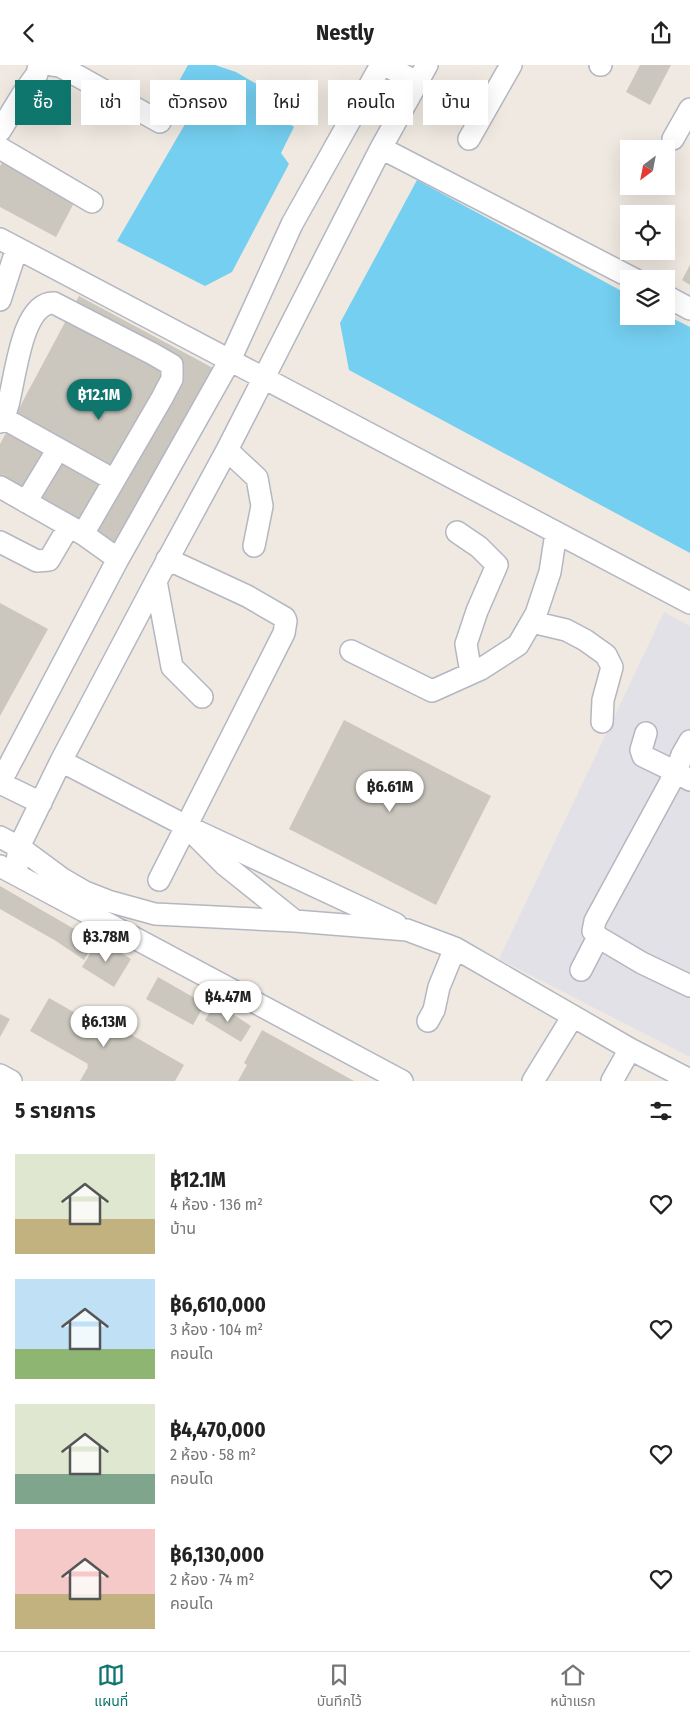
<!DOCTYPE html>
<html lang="th">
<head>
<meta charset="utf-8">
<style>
	body { margin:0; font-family:"Fira Sans Condensed","Noto Sans Thai",sans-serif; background:#f6f6f6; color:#222; height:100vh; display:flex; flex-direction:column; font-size:19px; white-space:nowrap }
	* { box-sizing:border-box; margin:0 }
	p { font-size:16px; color:#767676 }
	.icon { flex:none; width:28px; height:28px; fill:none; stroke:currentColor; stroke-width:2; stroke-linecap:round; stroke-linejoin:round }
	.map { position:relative; height:1016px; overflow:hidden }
	.drawer { display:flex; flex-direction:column; background:#fff; flex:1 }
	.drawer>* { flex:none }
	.guide { position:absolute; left:15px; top:15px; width:660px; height:45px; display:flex; gap:10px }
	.needle { width:32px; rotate:212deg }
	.fabs { position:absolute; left:620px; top:75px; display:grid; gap:10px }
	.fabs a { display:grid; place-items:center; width:55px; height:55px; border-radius:0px; background:#fff; box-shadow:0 5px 20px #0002; font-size:25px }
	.price { position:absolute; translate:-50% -42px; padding:0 11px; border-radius:18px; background:#fff; color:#222; font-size:16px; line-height:32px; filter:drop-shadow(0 1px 2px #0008) }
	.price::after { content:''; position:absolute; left:50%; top:30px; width:15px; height:11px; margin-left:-8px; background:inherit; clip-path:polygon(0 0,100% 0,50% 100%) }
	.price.active { background:#0f766e; color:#fff }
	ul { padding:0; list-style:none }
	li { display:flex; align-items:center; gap:15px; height:125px; padding:0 15px }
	li span { display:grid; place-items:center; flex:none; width:140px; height:100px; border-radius:0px; color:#555 }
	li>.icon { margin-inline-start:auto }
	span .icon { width:60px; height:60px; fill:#fffc; stroke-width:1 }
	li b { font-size:21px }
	h2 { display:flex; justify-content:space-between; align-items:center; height:60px; padding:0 15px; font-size:21px }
	.pill { padding:0 18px; border-radius:0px; background:#fff; box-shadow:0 5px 20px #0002; font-size:18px; line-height:45px }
	.pill.active { background:#0f766e; color:#fff }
	header { display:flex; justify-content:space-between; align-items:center; height:65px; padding:0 15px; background:#fff; font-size:22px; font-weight:700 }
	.dock { display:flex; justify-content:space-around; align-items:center; height:70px; border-top:1px solid #e0e0e0; background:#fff; font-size:14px; color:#767676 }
	.dock a { display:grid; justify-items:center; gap:2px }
	.dock .active { color:#0f766e }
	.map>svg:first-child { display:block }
</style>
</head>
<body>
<header><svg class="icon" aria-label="back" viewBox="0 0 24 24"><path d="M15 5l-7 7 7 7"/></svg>Nestly<svg class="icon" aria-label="share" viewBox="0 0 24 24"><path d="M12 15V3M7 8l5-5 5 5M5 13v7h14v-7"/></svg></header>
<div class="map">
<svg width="690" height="1016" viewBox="0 0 690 1016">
	<rect width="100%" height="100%" fill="#efe9e1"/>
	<path fill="#e3e1e8" d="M664,547l26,14v431l-191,-98z"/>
	<path fill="#75cff0" d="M188,0h27l21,7 34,20 -1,18 25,17 -13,26 8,11 -57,108 -27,14 -88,-45 71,-122 -14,-29z
		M417,115l212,115v21h37v-1l24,12v226l-341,-183 -9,-47z"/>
	<path fill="#cbc7bf" d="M640,0h31l-21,40 -24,-13z
		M3,96l72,40 -19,36 -56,-30v-41z
		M690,200v20l-8,-5z
		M79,231l134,72 -96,177 -117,-60v-41z
		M0,538l48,26 -48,87z
		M344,655l147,76 -55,109 -147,-76z
		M0,821l95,55 -11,19 -28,-19 -56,-32z
		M99,874l32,20 -17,28 -32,-20z
		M158,912l47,27 -12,21 -47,-26z
		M49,933l58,33 4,-8 73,42 -9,16h-95l8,-14 -1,-1 1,-2 -58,-33z
		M216,938l35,23 -10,16 -36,-22z
		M0,949l10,5 -10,18z
		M262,965l92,51h-116l9,-16 -3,-2z"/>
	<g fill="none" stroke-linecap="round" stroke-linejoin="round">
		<g stroke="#b4b7c1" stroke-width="24">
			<path id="minor" d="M52,0l8,1 100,56
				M385,0l33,18
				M600,0h1
				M0,66l24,-39 13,-18 2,-9
				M469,74l42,-74
				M673,74l17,-30
				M0,83l92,54
				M381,83l253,131
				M0,174l690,364
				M666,231l24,13
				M0,235l17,-52
				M3,353l111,62
				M0,357c3,-4 6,-9 7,-14 8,-23 13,-106 47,-105l99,51 19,11v14l-10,19 -79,136
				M227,385l30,28 5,28 -8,40
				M0,422l83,47 35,25 112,-199 62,-136 89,-159
				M26,437l32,-53
				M457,467l22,15 18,18 -20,46 -11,33 5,29
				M0,477l37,19 12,-1 20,-34
				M156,516l16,86 30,30
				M532,557l34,8 19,10 21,15 6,12 -9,33 -1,22
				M351,586l81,40 49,-22 37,-24 18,-31 14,-42 6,-39
				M646,668l-5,17 2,6 33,16 -81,149 -2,10 5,6 44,26 48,23
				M690,676l-8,14 -6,17 14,8
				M61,696l125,65 210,98
				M41,738l-41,-20 118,-224
				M0,772l19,10 42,31 24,14 23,9 47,13 140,7 112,9 48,18 175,101 60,31
				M197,772l28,28 70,56
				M0,801l402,215
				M17,810v-13l2,-15 42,-86 95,-180 71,-131 154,-302 46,-83
				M159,815l125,-247 2,-12 -1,-3 -38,-22 -80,-37
				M581,905l17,-33
				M428,956l6,-11 5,-23 16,-39
				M0,1010l11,6
				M533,1016l40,-65
				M612,1016l18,-32"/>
		</g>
		<use href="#minor" stroke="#fff" stroke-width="21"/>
	</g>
</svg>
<div class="fabs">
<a><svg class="needle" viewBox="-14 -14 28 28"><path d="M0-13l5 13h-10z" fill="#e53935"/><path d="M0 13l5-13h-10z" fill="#767676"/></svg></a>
<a><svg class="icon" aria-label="locate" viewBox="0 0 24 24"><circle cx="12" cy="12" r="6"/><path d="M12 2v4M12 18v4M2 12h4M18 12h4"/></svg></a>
<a><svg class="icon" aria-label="layers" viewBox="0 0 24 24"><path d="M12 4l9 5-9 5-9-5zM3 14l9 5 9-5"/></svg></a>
</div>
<b class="price active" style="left:99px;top:356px">฿12.1M</b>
<b class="price" style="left:390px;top:748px">฿6.61M</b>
<b class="price" style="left:106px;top:898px">฿3.78M</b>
<b class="price" style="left:228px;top:958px">฿4.47M</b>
<b class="price" style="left:104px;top:983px">฿6.13M</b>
<div class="guide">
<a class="pill active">ซื้อ</a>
<a class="pill">เช่า</a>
<a class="pill">ตัวกรอง</a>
<a class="pill">ใหม่</a>
<a class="pill">คอนโด</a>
<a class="pill">บ้าน</a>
</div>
</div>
<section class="drawer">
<h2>5 รายการ<svg class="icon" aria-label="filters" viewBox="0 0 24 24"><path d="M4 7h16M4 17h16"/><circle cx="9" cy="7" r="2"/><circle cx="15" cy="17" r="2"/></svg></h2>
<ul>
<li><span style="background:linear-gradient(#dfe7d0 65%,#c2b280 0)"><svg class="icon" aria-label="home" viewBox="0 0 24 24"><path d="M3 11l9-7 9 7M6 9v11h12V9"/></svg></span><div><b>฿12.1M</b><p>4 ห้อง · 136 m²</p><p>บ้าน</p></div><svg class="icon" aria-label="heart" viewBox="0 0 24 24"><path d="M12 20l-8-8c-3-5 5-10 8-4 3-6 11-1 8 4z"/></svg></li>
<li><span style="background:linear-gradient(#bfe0f5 70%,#8fb573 0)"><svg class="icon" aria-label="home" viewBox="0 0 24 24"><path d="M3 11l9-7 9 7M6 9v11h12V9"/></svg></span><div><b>฿6,610,000</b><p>3 ห้อง · 104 m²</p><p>คอนโด</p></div><svg class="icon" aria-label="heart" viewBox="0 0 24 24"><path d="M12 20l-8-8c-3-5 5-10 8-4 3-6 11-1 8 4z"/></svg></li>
<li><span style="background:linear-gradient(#dfe7d0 70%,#7fa58c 0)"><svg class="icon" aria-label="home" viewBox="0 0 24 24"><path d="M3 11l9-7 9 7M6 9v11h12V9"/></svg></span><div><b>฿4,470,000</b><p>2 ห้อง · 58 m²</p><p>คอนโด</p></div><svg class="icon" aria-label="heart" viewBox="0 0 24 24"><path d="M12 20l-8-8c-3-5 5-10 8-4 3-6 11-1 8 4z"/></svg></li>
<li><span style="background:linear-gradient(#f6c9c9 65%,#c2b280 0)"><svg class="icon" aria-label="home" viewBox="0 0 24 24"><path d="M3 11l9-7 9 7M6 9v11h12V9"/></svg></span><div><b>฿6,130,000</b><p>2 ห้อง · 74 m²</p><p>คอนโด</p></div><svg class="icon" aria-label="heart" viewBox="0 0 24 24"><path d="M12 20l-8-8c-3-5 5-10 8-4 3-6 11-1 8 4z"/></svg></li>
</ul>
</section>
<nav class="dock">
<a class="active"><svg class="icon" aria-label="map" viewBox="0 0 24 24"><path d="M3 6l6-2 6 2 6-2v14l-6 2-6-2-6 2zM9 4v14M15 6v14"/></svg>แผนที่</a>
<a><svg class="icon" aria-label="saved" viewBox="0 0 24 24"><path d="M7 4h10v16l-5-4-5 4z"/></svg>บันทึกไว้</a>
<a><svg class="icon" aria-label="home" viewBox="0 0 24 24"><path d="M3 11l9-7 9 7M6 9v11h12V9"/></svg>หน้าแรก</a>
</nav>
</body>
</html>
